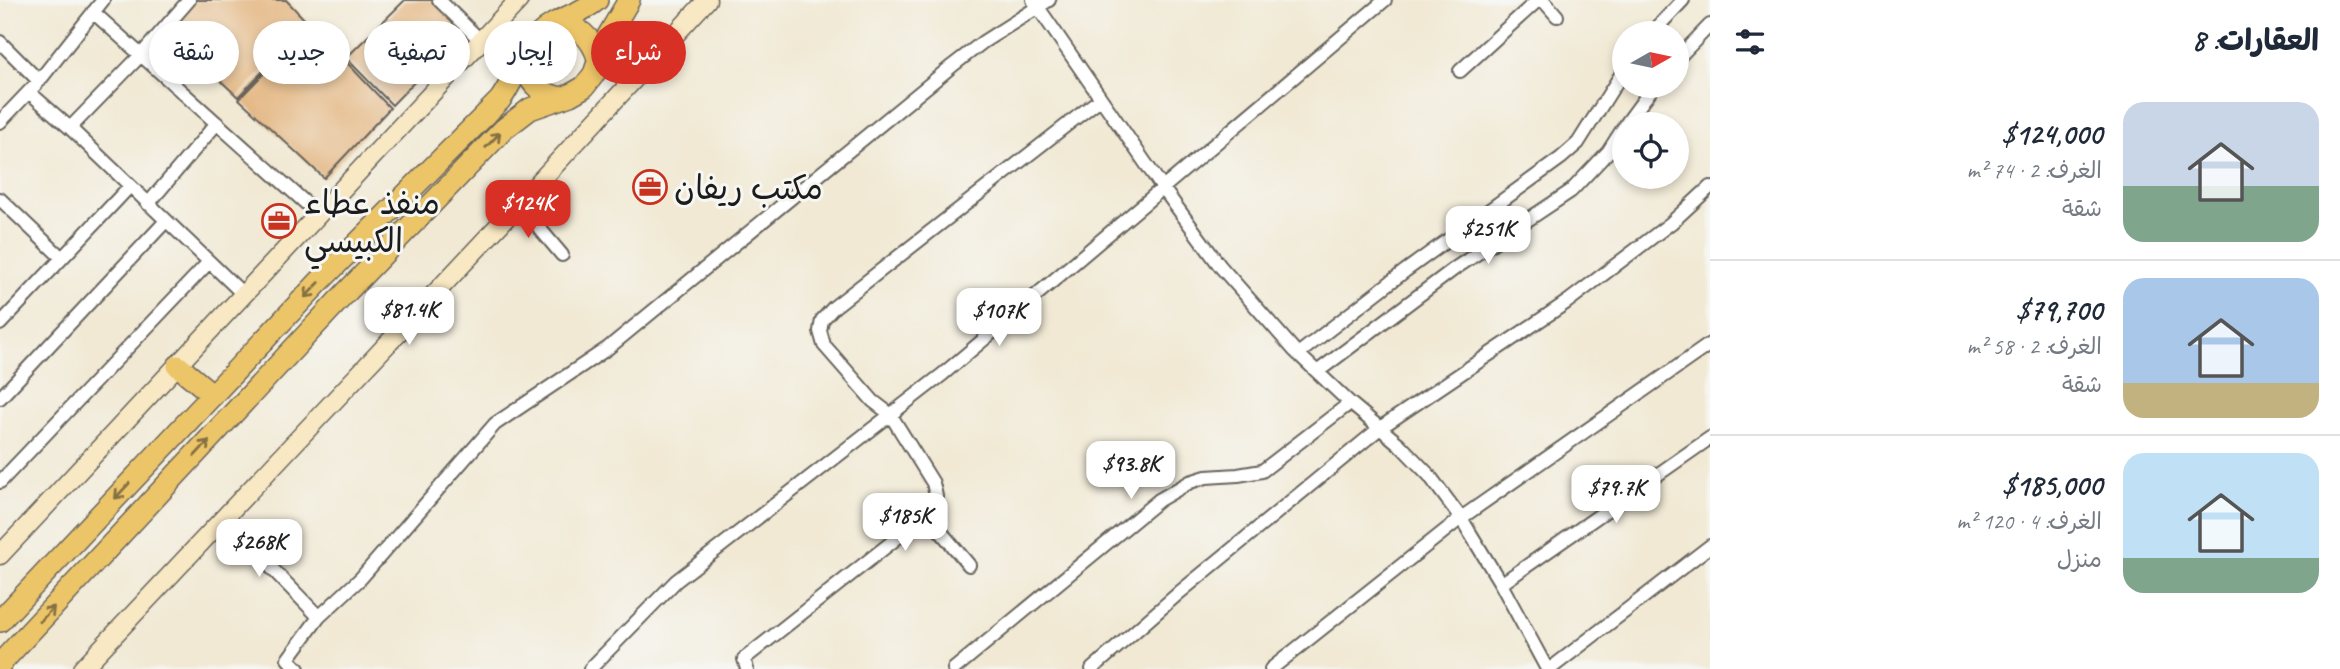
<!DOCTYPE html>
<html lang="ar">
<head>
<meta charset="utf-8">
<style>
	body { margin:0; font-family:Caveat,"Playpen Sans Arabic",sans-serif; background:#f2f2f3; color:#1f2937; direction:rtl; height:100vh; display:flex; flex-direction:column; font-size:26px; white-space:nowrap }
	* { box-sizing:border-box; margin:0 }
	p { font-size:23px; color:#747a83 }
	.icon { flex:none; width:38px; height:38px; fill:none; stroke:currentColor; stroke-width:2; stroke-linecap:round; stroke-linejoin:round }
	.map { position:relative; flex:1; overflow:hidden; direction:ltr }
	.side { display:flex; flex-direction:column; background:#fff; width:630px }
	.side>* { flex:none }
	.guide { position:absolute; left:21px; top:21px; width:665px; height:63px; direction:rtl; display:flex; gap:14px }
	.needle { width:46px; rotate:81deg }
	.fabs { position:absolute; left:1612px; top:21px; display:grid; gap:14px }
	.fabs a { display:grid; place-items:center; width:77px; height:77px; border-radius:50%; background:#fff; box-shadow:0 4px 10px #0003; font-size:35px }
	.price { position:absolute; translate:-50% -60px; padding:0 16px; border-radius:14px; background:#fff; color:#222; font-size:23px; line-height:46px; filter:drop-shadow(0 2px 4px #0008) }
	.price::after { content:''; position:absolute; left:50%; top:42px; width:21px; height:16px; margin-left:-10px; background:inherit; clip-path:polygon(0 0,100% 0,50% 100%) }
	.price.current { background:#d93025; color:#fff }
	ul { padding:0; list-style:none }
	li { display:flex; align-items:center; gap:21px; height:175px; padding:0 21px }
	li+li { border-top:2px solid #e0e1e3 }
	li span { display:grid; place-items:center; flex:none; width:196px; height:140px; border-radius:21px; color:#555 }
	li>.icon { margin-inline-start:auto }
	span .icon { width:84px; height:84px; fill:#fffc; stroke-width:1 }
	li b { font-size:30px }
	h2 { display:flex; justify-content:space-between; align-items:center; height:84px; padding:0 21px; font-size:30px }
	.pill { padding:0 24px; border-radius:32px; background:#fff; box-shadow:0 4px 10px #0003; font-size:24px; line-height:63px }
	.pill.current { background:#d93025; color:#fff }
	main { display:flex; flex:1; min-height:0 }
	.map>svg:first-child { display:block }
</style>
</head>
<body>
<main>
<section class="side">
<h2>العقارات: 8<svg class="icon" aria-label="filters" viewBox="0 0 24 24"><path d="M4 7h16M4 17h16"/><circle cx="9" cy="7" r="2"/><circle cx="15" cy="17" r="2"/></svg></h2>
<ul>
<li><span style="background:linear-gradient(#c9d6e8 60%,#7fa58c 0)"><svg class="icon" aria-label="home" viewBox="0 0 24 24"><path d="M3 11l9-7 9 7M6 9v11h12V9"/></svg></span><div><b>$124,000</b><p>الغرف: 2 · 74 m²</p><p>شقة</p></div></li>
<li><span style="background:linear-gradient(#a9c7e8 75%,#c2b280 0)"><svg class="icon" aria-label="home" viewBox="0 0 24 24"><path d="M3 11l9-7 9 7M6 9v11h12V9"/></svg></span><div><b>$79,700</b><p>الغرف: 2 · 58 m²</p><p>شقة</p></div></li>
<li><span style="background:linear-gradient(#bfe0f5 75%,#7fa58c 0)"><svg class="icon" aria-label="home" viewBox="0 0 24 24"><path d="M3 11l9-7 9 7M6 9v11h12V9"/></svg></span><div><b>$185,000</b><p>الغرف: 4 · 120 m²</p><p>منزل</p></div></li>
</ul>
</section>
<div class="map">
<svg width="1710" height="669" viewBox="0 0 1710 669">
	<rect width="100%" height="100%" fill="#f6f6f2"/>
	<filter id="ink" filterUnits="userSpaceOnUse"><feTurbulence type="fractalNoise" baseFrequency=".0143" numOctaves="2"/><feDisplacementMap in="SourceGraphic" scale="14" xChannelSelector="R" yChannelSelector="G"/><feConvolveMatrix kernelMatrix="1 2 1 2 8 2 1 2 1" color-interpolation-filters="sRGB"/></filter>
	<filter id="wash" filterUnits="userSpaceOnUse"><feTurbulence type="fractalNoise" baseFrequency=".00686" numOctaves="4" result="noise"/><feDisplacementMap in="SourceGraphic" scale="28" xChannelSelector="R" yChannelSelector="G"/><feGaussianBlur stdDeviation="1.57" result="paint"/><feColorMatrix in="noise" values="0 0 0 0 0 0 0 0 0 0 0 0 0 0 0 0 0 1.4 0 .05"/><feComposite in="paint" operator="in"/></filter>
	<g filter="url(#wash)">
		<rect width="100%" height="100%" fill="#f1e9d4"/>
		<g id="blocks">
			<path fill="#e4b783" d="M193,0h93l23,24 -71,73 -71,-67z
				M405,0h27l32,31 -72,74 -46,-47z
				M311,25l79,83 -66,70 -85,-79z"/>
		</g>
	</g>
	<g filter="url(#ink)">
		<use href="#blocks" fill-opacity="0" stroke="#67645c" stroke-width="2"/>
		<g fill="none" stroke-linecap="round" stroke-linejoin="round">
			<g stroke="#67645c" stroke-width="16">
				<path id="street" d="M439,0l42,41
					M1033,0l129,187 58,79 75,85 55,52 49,41 30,31 32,43 40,66 46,85
					M1543,0l14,16
					M93,12l226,203
					M1652,33l31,-33
					M0,42l39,39
					M1676,60l34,-35
					M1460,71l78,-71
					M29,92l41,36 174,167
					M0,122l39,-41 64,-81
					M1626,124l28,-38
					M70,128l71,-73 48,-55
					M0,199l62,59
					M148,204l69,-81
					M519,204l43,51
					M0,324l130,-138
					M1298,354l107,-83 156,-113 17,-15 46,-73
					M1317,372l137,-103 117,-78 37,-39 16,-25
					M0,398l165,-176
					M0,482l209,-220
					M926,514l43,51
					M223,518l96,99
					M1501,584l209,-146
					M298,669l-10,-10 31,-42 42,-39 134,-154 113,-76 344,-282 31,-24 66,-42
					M590,669l86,-88 267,-207 442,-374
					M747,669l-3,-10 177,-140 14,-16 1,-7 -3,-13 -43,-69 -17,-13 -49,-56 -4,-14 2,-11 12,-13 266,-208
					M954,669l205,-169 31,-18 16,-5 32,-2 24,-4 88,-68
					M1092,669l88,-77 200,-164 187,-126 104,-79 39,-36
					M1271,669l190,-151 249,-174
					M1550,669l160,-123"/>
			</g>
			<g stroke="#67645c" stroke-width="21">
				<path id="secondary" d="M0,555l519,-555
					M82,669l437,-465 188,-204"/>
			</g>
			<g stroke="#67645c" stroke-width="24">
				<path id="highway" d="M557,22c22,5 34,14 41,36
					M525,56c-1,24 14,38 37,42
					M178,366l35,29
					M0,621l318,-338 182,-183c15,-20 23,-50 40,-66 16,-16 40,-19 57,-34
					M0,664l337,-362 167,-173 26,-20 40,-14 14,-8 10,-13 11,-33 24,-41"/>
			</g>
			<use href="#street" stroke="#fff" stroke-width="12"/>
			<use href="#secondary" stroke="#f8e8c3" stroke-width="18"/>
			<use href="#highway" stroke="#edc569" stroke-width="21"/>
		</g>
		<defs><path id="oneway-shaft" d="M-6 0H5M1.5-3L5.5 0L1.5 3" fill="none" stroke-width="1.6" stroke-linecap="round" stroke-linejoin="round" transform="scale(1.75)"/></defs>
		<g stroke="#847042">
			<use href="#oneway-shaft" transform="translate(493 140) rotate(-46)"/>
			<use href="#oneway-shaft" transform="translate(312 290) rotate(134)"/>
			<use href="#oneway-shaft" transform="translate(202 448) rotate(-47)"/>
			<use href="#oneway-shaft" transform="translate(122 491) rotate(133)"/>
			<use href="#oneway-shaft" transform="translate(47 614) rotate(-47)"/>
		</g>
	</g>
	<defs>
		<g id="office-ring" transform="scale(1.75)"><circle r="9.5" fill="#f6f6f2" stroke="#c8321e" stroke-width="1.5"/><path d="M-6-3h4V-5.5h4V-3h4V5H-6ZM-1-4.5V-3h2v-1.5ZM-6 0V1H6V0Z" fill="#c8321e"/></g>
	</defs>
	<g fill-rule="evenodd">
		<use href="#office-ring" x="650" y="187"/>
		<use href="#office-ring" x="279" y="221"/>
	</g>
	<g text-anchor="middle" stroke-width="6" stroke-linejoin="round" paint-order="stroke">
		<g font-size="33" fill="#1c1c1c" stroke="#f6f6f2" text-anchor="start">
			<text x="674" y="199">مكتب ريفان</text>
			<text x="304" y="214">منفذ عطاء<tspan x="304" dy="38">الكبيسي</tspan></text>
		</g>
	</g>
</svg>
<div class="fabs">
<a><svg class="needle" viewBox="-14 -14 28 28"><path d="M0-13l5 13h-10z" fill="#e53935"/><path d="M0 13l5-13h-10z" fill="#747a83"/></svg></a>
<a><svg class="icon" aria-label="locate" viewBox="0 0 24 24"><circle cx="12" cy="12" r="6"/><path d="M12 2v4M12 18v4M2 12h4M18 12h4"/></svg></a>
</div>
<b class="price current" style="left:528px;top:240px">$124K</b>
<b class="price" style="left:1488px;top:266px">$251K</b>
<b class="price" style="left:409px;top:347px">$81.4K</b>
<b class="price" style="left:999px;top:348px">$107K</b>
<b class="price" style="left:1131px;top:501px">$93.8K</b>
<b class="price" style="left:1616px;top:525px">$79.7K</b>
<b class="price" style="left:905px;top:553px">$185K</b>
<b class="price" style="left:259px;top:579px">$268K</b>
<div class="guide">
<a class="pill current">شراء</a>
<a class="pill">إيجار</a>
<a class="pill">تصفية</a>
<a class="pill">جديد</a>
<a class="pill">شقة</a>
</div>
</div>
</main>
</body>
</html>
